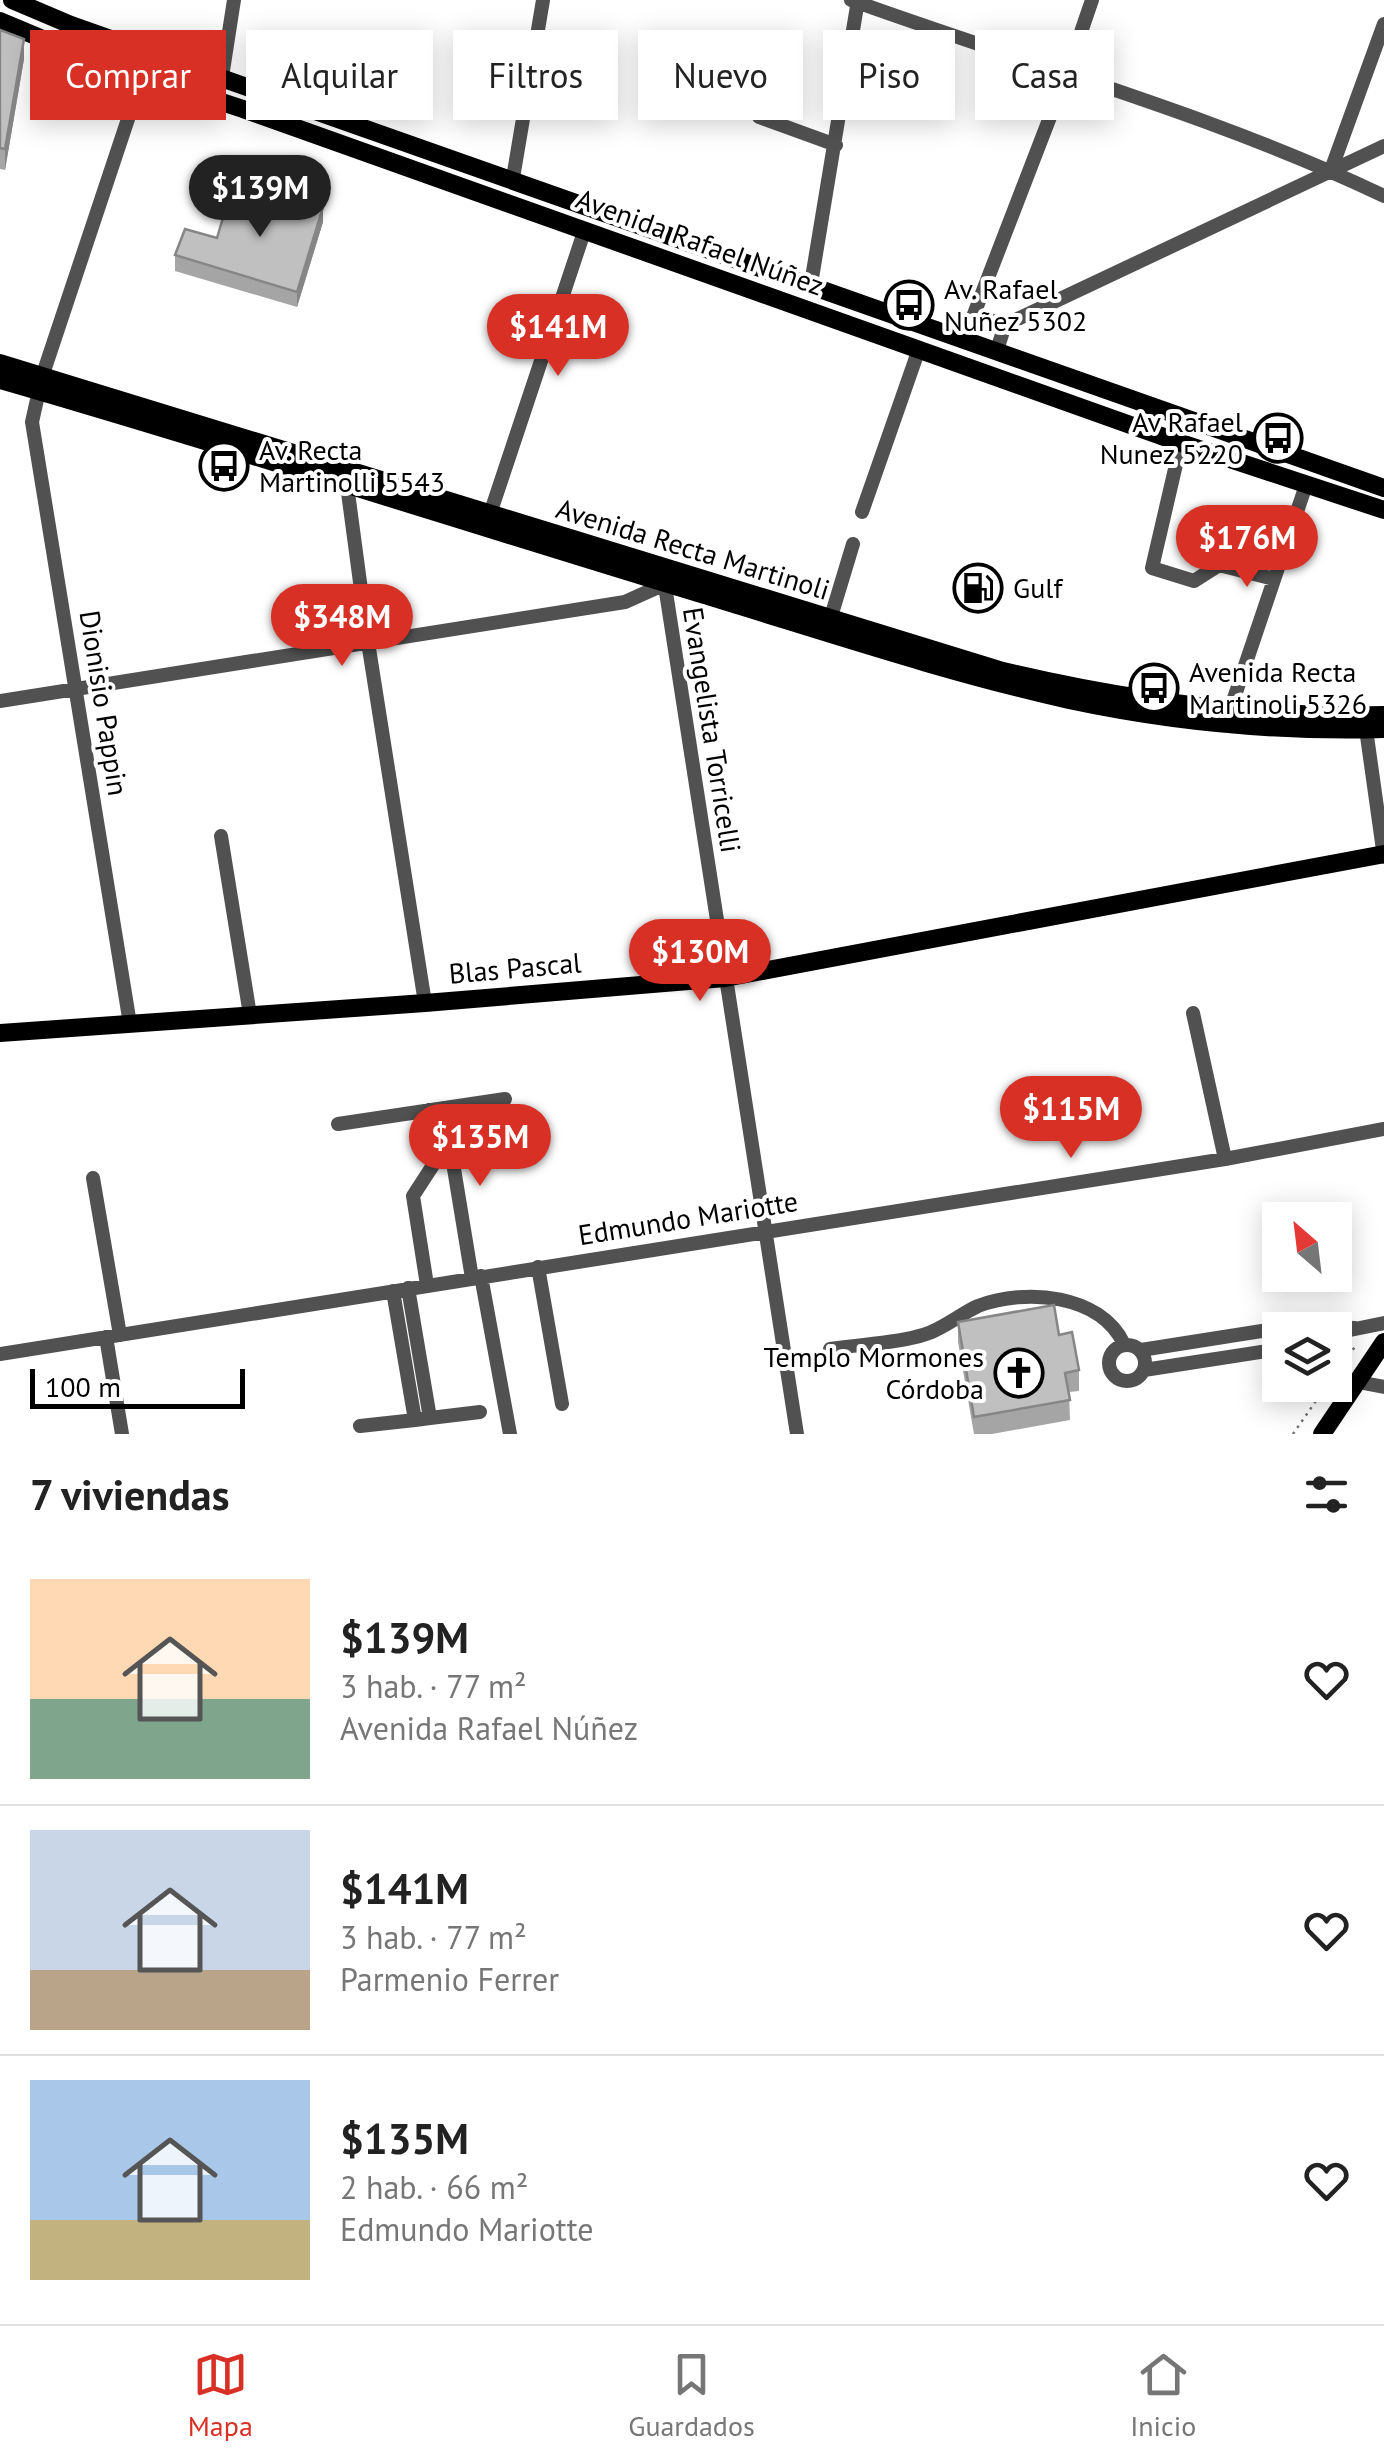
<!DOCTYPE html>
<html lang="es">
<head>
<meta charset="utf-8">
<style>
	body { margin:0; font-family:"PT Sans",sans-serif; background:#f2f2f2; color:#222; height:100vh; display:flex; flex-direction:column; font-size:38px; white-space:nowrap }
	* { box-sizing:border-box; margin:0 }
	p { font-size:32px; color:#767676 }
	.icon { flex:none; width:55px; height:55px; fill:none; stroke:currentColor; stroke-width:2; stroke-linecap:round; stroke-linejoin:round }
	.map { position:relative; height:1434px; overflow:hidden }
	.panel { display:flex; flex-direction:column; background:#fff; flex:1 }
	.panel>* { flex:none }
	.guide { position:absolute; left:30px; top:30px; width:1325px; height:90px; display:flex; gap:20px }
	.needle { width:65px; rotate:332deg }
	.tools { position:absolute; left:1262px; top:1202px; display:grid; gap:20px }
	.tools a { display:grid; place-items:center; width:90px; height:90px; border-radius:0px; background:#fff; box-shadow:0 5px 25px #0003; font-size:50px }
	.scale { position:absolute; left:30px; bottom:25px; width:215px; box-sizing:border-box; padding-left:10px; border:5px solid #000; border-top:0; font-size:28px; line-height:35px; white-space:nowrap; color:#000; -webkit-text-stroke:8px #fff; paint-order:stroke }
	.price { position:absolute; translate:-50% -85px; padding:0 22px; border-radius:35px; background:#d93025; color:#fff; font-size:32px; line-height:65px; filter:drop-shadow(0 2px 5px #0008) }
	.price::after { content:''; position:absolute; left:50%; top:60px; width:30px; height:22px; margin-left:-15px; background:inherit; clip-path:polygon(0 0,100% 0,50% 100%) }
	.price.selected { background:#222; color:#fff }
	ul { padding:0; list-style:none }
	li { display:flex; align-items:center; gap:30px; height:250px; padding:0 30px }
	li+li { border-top:2px solid #e0e0e0 }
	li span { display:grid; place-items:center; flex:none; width:280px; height:200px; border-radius:0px; color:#555 }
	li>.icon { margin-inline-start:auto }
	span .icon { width:120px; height:120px; fill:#fffc; stroke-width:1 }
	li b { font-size:42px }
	h2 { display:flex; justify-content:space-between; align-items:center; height:120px; padding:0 30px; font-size:42px }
	.chip { padding:0 35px; border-radius:0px; background:#fff; box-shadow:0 5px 25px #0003; font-size:35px; line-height:90px }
	.chip.selected { background:#d93025; color:#fff }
	.dock { display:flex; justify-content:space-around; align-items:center; height:140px; border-top:2px solid #e0e0e0; background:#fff; font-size:28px; color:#767676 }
	.dock a { display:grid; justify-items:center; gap:5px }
	.dock .selected { color:#d93025 }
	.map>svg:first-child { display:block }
</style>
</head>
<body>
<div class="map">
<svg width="1384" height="1434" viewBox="0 0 1384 1434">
	<rect width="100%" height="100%" fill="#fff"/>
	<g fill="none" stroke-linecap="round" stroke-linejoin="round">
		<path stroke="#737373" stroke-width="2.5" stroke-dasharray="2.5 5" stroke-linecap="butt" d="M1335,1374l22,-30
			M1293,1434l34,-49"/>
		<path stroke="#515151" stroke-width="14" d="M851,0c176,64 364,115 533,196
			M222,77l12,-77
			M759,117l77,28
			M1331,170l53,-146
			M513,178l30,-178
			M811,284l47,-284
			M975,315l30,10
			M964,340l103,-267 25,-73
			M997,350l8,-25 379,-179
			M1181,443l-29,125 42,13 25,-16 55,14
			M347,485l21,157 57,361
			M862,512l57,-163
			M490,514l95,-285
			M663,573l134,861
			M830,620l23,-76
			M0,701l625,-99 40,-18
			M1228,716l78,-231
			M1366,729l18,128
			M221,836l29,179
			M1193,1013l32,146
			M130,1024l-98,-602 10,-45 100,-300
			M444,1108l28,170
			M338,1124l167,-25
			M93,1178l27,157
			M538,1267l24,137
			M481,1276l29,158
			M427,1285l-14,-89 24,-37 -8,-49
			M393,1291l22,129 15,-2 -22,-130
			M1350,1330l34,-7
			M106,1337l16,97
			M1109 1363a18 18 0 1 1 36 0a18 18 0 1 1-36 0Z
			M830,1349c30,-5 64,-5 93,-14 19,-5 37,-21 55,-29 48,-18 122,-12 146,38
			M1141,1350l152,-24 62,2
			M0,1354l1225,-195 159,-30
			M1144,1370l136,-21
			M1358,1382l26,5
			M430,1418l50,-6
			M360,1426l55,-6"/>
		<path stroke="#000" stroke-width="18" d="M12,0l59,25 1313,463
			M0,21l88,37 155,51 938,334 203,67
			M0,363l1003,308c126,30 252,47 381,44
			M0,380c239,69 476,146 714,218 118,36 235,75 355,102 103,22 210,32 315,29
			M0,1033l425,-30 300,-25 659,-124
			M1322,1434l62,-92"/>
	</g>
	<path fill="#a5a5a5" d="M0,30l24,29 -19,111 -5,-1z
		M240,216l83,6 -26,85 -122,-36v-16l42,-17z
		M958,1322l101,13 20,35v21l-10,1 1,28 -78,14h-18l-16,-92z"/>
	<path fill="#868686" d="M24,39v20l-19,111v-21z
		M323,207v15l-26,85v-15z"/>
	<path fill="#c0c0c0" stroke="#868686" stroke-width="2.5" d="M0,30l24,9 -19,110 -5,-1z
		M249,186l74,21 -26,85 -122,-37 10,-26 32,9 8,-27 15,5z
		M1054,1305l5,30 13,-3 7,38 -14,3 5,27 -96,17 -16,-95z"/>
	<defs>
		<g id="bus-ring" transform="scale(2.5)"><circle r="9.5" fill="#fff" stroke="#000" stroke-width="1.5"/><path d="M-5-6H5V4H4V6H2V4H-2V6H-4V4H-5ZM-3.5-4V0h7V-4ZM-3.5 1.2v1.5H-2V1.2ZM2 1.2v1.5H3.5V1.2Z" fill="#000"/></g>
		<g id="fuel-ring" transform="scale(2.5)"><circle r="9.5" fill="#fff" stroke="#000" stroke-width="1.5"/><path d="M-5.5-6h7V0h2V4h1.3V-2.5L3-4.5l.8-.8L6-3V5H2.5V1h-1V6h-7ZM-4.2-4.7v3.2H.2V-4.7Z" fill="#000"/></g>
		<g id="church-ring" transform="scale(2.5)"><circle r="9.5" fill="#fff" stroke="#000" stroke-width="1.5"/><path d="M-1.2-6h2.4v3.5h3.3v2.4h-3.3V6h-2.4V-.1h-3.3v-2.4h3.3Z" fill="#000"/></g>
	</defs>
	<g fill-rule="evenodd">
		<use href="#bus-ring" x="909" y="305"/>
		<use href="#bus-ring" x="1278" y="438"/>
		<use href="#bus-ring" x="224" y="466"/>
		<use href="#fuel-ring" x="978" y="588"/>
		<use href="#bus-ring" x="1154" y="688"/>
		<use href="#church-ring" x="1019" y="1373"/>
	</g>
	<g text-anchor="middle" stroke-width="8" stroke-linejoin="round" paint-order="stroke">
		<g font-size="28" fill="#000" stroke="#fff">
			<text transform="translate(700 242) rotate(20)" y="10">Avenida Rafael Núñez</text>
			<text transform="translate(693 549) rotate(17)" y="10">Avenida Recta Martinoli</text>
			<text transform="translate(104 703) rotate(81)" y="10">Dionisio Pappin</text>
			<text transform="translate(712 730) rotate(81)" y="10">Evangelista Torricelli</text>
			<text transform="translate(515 968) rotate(-5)" y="10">Blas Pascal</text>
			<text transform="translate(688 1218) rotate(-9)" y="10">Edmundo Mariotte</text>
		</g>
		<g font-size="28" fill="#000" stroke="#fff" text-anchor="start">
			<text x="944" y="299">Av. Rafael<tspan x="944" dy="32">Nuñez 5302</tspan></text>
			<text x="1243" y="432" text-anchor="end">Av Rafael<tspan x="1243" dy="32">Nunez 5220</tspan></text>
			<text x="259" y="460">Av. Recta<tspan x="259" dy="32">Martinolli 5543</tspan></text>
			<text x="1013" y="598">Gulf</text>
			<text x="1189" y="682">Avenida Recta<tspan x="1189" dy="32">Martinoli 5326</tspan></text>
			<text x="984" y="1367" text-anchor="end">Templo Mormones<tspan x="984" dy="32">Córdoba</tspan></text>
		</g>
	</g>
</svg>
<div class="tools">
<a><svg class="needle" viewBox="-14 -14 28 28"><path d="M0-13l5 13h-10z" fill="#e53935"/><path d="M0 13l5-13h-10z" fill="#767676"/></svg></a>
<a><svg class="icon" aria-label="layers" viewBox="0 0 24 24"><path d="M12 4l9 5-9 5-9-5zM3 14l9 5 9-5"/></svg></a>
</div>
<div class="scale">100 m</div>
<b class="price selected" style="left:260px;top:240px">$139M</b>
<b class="price" style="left:558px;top:379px">$141M</b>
<b class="price" style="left:1247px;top:590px">$176M</b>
<b class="price" style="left:342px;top:669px">$348M</b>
<b class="price" style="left:700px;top:1004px">$130M</b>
<b class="price" style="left:1071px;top:1161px">$115M</b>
<b class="price" style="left:480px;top:1189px">$135M</b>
<div class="guide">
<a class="chip selected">Comprar</a>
<a class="chip">Alquilar</a>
<a class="chip">Filtros</a>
<a class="chip">Nuevo</a>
<a class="chip">Piso</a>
<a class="chip">Casa</a>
</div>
</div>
<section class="panel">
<h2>7 viviendas<svg class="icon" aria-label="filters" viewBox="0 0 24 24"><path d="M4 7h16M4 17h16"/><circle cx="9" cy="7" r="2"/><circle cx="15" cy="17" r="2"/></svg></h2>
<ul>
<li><span style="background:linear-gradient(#ffd9b3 60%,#7fa58c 0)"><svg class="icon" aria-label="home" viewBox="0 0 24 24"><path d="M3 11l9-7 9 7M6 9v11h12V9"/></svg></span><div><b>$139M</b><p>3 hab. · 77 m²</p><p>Avenida Rafael Núñez</p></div><svg class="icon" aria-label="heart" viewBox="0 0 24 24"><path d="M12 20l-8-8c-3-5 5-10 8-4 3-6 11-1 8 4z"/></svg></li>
<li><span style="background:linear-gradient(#c9d6e8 70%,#b9a48a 0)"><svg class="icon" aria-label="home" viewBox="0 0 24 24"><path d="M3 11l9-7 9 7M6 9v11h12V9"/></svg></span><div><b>$141M</b><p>3 hab. · 77 m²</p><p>Parmenio Ferrer</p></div><svg class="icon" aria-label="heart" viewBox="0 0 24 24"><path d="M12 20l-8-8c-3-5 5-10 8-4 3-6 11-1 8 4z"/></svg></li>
<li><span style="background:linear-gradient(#a9c7e8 70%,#c2b280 0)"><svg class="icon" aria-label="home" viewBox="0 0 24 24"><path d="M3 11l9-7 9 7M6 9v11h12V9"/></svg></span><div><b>$135M</b><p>2 hab. · 66 m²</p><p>Edmundo Mariotte</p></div><svg class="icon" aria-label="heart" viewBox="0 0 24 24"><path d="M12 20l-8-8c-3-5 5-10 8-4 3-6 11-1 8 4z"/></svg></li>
</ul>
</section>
<nav class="dock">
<a class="selected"><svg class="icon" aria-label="map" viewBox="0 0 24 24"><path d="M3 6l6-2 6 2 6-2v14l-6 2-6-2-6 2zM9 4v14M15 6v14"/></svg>Mapa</a>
<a><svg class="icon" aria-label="saved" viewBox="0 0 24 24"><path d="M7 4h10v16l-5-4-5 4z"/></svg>Guardados</a>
<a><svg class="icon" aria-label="home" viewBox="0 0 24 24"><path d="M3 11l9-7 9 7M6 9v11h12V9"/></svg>Inicio</a>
</nav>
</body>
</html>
